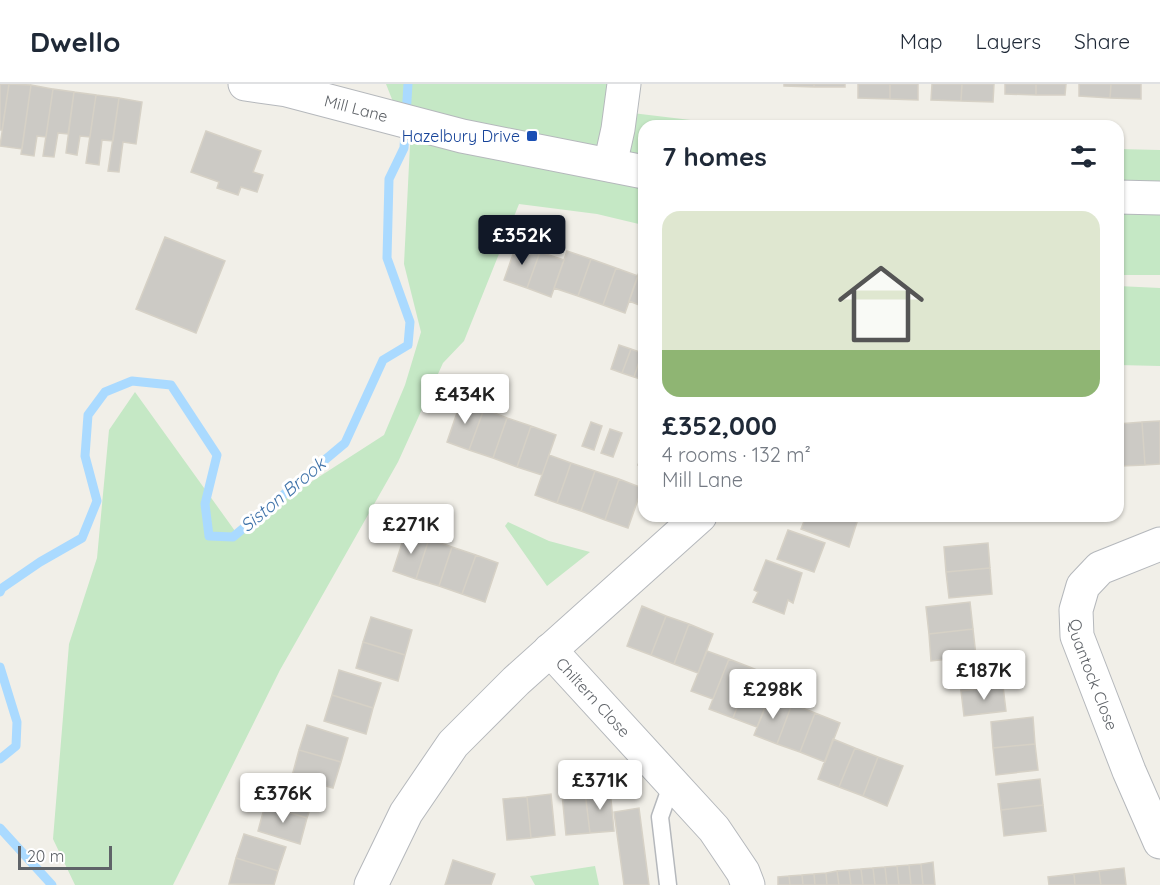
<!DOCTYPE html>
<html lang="en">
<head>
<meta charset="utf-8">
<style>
	body { margin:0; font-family:Quicksand,sans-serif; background:#f6f6f7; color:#1f2937; height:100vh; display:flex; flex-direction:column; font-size:22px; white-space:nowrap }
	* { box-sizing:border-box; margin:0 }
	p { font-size:20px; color:#747a83 }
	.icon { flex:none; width:33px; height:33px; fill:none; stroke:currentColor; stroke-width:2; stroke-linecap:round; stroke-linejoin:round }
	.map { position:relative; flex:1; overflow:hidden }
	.details { position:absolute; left:638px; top:36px; width:486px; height:402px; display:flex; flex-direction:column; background:#fff; border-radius:18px; box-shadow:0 2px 4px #0004 }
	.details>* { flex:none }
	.scale { position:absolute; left:18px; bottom:15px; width:94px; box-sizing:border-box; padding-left:6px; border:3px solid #5f6368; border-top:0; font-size:16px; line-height:21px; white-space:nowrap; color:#5f6368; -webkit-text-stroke:4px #fff; paint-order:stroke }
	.price { position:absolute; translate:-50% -51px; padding:0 14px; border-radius:6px; background:#fff; color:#222; font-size:20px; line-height:39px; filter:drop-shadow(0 2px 3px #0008) }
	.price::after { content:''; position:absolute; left:50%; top:36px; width:18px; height:14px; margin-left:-9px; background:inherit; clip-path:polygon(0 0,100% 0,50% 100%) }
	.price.active { background:#111827; color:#fff }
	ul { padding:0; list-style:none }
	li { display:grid; align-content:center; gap:12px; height:318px; padding:0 24px }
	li+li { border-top:2px solid #e0e1e3 }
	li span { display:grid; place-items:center; height:186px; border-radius:18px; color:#555 }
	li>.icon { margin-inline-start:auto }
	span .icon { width:108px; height:108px; fill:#fffc; stroke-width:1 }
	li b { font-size:26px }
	h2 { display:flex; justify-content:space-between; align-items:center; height:72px; padding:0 24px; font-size:26px }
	header { display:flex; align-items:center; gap:36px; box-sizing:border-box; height:84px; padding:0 30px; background:#fff; border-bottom:2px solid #e0e1e3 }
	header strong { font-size:28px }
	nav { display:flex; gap:33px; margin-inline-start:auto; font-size:21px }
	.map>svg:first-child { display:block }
</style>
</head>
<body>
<header>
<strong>Dwello</strong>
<nav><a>Map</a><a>Layers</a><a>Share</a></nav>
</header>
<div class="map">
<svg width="1160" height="801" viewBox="0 0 1160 801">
	<rect width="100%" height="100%" fill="#f1efe8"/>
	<path fill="#c5e8c5" d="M386,0h223l-2,26 134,16h-97l-1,99 -46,-11 -78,-10 -55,137 -21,22 -45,99 -118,208 -107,215h-98l-22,-46 16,-195 28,-86 12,-128 26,-38 100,139 149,-96 21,-50 16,-53 -17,-68 6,-119z
		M1118,65l42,1v125h-42z
		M1118,202l42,2v78l-42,-1z
		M508,438l41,19 41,11 -43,34 -42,-60z
		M595,782l4,19h-64l-5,-9z"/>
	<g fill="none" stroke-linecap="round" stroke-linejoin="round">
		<path stroke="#aadaff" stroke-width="9" d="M0,508l2,-4 38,-26 42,-24 15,-37 -12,-45 3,-41 17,-23 27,-11 39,4 46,70 -12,49 4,32 24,1 112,-94 38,-83 25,-15 2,-23 -23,-64 2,-79 15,-31 4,-64
			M0,583l17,55 -1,24 -16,13
			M0,744l52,57"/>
	</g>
	<path fill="#cccac5" stroke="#d6d1c6" stroke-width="1.5" d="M0,0h9l-7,46h-2z
		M9,0l22,1 -9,64 -22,-3z
		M784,0h30v3l-30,-1z
		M814,0h31v3h-31z
		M858,0h32v15l-32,-1z
		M890,0h28v16l-28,-1z
		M932,0h30l-1,17 -30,-1z
		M962,0h32l-1,18 -32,-1z
		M1005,0h31v11l-31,-1z
		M1036,0h30l-1,11h-29z
		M1079,0h32l-1,14 -31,-2z
		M1111,0h30v15l-31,-1z
		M31,1l22,4 -7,48 -9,-1 -3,20 -13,-2z
		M53,5l21,3 -6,42 -10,-1 -4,24 -11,-1z
		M74,8l22,3 -6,42 -10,-1 -3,19 -11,-2z
		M96,11l23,3 -6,43 -11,-1 -3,25 -13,-2z
		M119,14l23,4 -6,42 -13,-2 -4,30 -11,-1z
		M206,47l55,20 -8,21 10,3 -6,17 -16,-5 -3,8 -21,-7 2,-6 -28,-10z
		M165,153l60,24 -29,72 -60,-24z
		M517,159l23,9 -13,36 -23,-8z
		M567,167l24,8 -13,37 -24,-8z
		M540,168l24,8 -13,37 -24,-9z
		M591,175l25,9 -13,37 -25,-9z
		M641,182l3,1v40l-15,-6z
		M616,184l22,8 -13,37 -22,-8z
		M619,261l12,4 -9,24 -11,-4z
		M631,265l11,4 -8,24 -12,-4z
		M642,269h2v27l-10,-3z
		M461,317l23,8 -15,41 -22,-8z
		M484,325l23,9 -14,40 -24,-8z
		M507,334l24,8 -14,41 -24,-9z
		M1160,337v43l-15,1 -3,-43z
		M591,338l11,4 -8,24 -12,-4z
		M1142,338l3,43 -24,1 -3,-42z
		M531,342l25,9 -14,40 -25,-8z
		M610,345l12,4 -9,24 -12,-4z
		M644,364v19l-6,-2z
		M549,371l22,8 -14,40 -22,-8z
		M571,379l24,8 -14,40 -24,-8z
		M595,387l24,8 -14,41 -24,-9z
		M619,395l23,9 -14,40 -23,-8z
		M806,432h53l-10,31 -48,-18z
		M788,446l37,13 -11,29 -37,-13z
		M406,447l23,8 -13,40 -23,-8z
		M429,455l23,8 -13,39 -23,-7z
		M988,459l2,25 -44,4 -2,-25z
		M452,463l24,8 -14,39 -23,-8z
		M476,471l22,8 -13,39 -23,-8z
		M766,476l36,13 -9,30 -5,-3 -4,14 -31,-12 5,-10 -4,-2z
		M990,484l2,26 -43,4 -3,-26z
		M970,518l3,27 -44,5 -3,-27z
		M642,522l24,10 -15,39 -24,-9z
		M666,532l23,8 -15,40 -23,-9z
		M371,533l41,13 -7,25 -42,-13z
		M689,540l24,10 -15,39 -24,-9z
		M973,545l3,27 -45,5 -2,-27z
		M363,558l42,13 -7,26 -42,-13z
		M707,567l22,8 -16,40 -22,-8z
		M729,575l23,9 -19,50 -24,-9z
		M1000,576l3,26 -42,5 -3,-26z
		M752,584l25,10 -20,49 -24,-9z
		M339,586l42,13 -8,25 -41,-13z
		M1003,602l3,25 -42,5 -3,-25z
		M332,611l41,13 -7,26 -42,-13z
		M770,612l22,8 -15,40 -23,-9z
		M792,620l23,9 -15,39 -23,-8z
		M815,629l25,10 -15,39 -25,-10z
		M1033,633l2,27 -42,4 -2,-26z
		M307,641l41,13 -7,24 -42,-12z
		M833,655l22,9 -16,39 -21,-8z
		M1035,660l3,26 -42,5 -3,-27z
		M855,664l23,9 -15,39 -24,-9z
		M299,666l42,12 -8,26 -41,-12z
		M878,673l25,9 -16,40 -24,-10z
		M1040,695l3,26 -42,5 -3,-26z
		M273,696l42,14 -8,24 -42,-13z
		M610,705l4,42 -24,2 -5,-41z
		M585,708l5,41 -24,2 -4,-41z
		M551,710l4,41 -24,3 -4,-41z
		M527,713l4,41 -24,2 -4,-41z
		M265,721l42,13 -7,26 -42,-13z
		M1043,721l3,26 -42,5 -3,-26z
		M639,724l10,77h-25l-10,-73z
		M244,750l42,13 -8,24 -42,-13z
		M236,774l42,13 -4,14 -45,-1z
		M453,776l42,14 -4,11h-46z
		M933,778l2,23h-12l-2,-21z
		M921,780l2,21h-12l-2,-20z
		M909,781l2,20h-12l-2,-19z
		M897,782l2,19h-12l-2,-18z
		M885,783l2,18h-12l-2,-17z
		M873,784l2,17h-12l-2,-16z
		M1124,784l2,17h-25l-2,-14z
		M861,785l2,16h-12l-2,-15z
		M849,786l2,15h-12l-2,-14z
		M837,787l2,14h-12l-1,-12z
		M1099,787l2,14h-26l-1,-11z
		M826,789l1,12h-12l-1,-11z
		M814,790l1,11h-12l-1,-10z
		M1074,790l1,11h-26l-1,-8z
		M802,791l1,10h-13l-1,-9z
		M789,792l1,9h-12v-8z"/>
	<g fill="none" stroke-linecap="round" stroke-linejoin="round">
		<g stroke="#b5b8bc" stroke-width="19">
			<path id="service" d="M668,801l-8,-68 12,-34"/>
		</g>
		<g stroke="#b5b8bc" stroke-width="35">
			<g id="minor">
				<path id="s1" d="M245,0l42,6 175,46 182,36"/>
				<path d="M610,81l8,-36 6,-45"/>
				<path d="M1118,113l42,1"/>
				<path id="s2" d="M1160,460l-60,24 -17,18 -7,24 1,26 52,135 31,71"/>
				<path id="s3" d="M550,566l164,179 29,43 5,13"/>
				<path d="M371,801l35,-72 47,-69 63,-63 184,-165"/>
			</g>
		</g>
		<use href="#service" stroke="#fff" stroke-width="16"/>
		<use href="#minor" stroke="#fff" stroke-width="33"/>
	</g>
	<rect fill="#1a4fb4" stroke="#fff" stroke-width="2" x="526" y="46" width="12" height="12" rx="3"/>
	<g text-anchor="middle" stroke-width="6" stroke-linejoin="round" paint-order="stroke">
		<g font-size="16" fill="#5f6368" stroke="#fff">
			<text dy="6" stroke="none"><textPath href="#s1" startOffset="114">Mill Lane</textPath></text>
			<text dy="6" stroke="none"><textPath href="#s2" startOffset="182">Quantock Close</textPath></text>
			<text dy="6" stroke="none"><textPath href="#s3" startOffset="64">Chiltern Close</textPath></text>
		</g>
		<g font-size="16" fill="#164399" stroke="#fff" text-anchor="end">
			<text x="520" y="58">Hazelbury Drive</text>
		</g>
		<g font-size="18" font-style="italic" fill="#4174aa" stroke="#fff">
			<text transform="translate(283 411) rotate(-40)" y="6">Siston Brook</text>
		</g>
	</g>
</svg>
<div class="scale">20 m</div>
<b class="price active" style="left:522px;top:182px">£352K</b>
<b class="price" style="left:465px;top:341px">£434K</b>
<b class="price" style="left:411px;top:471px">£271K</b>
<b class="price" style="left:984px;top:617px">£187K</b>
<b class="price" style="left:773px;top:636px">£298K</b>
<b class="price" style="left:600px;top:727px">£371K</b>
<b class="price" style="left:283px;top:740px">£376K</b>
<section class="details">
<h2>7 homes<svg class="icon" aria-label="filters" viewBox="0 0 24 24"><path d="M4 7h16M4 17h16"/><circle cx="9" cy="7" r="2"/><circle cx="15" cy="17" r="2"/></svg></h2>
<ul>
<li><span style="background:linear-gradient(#dfe7d0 75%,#8fb573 0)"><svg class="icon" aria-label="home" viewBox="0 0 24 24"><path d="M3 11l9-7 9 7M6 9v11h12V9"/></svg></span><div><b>£352,000</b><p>4 rooms · 132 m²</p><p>Mill Lane</p></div></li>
</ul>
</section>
</div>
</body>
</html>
